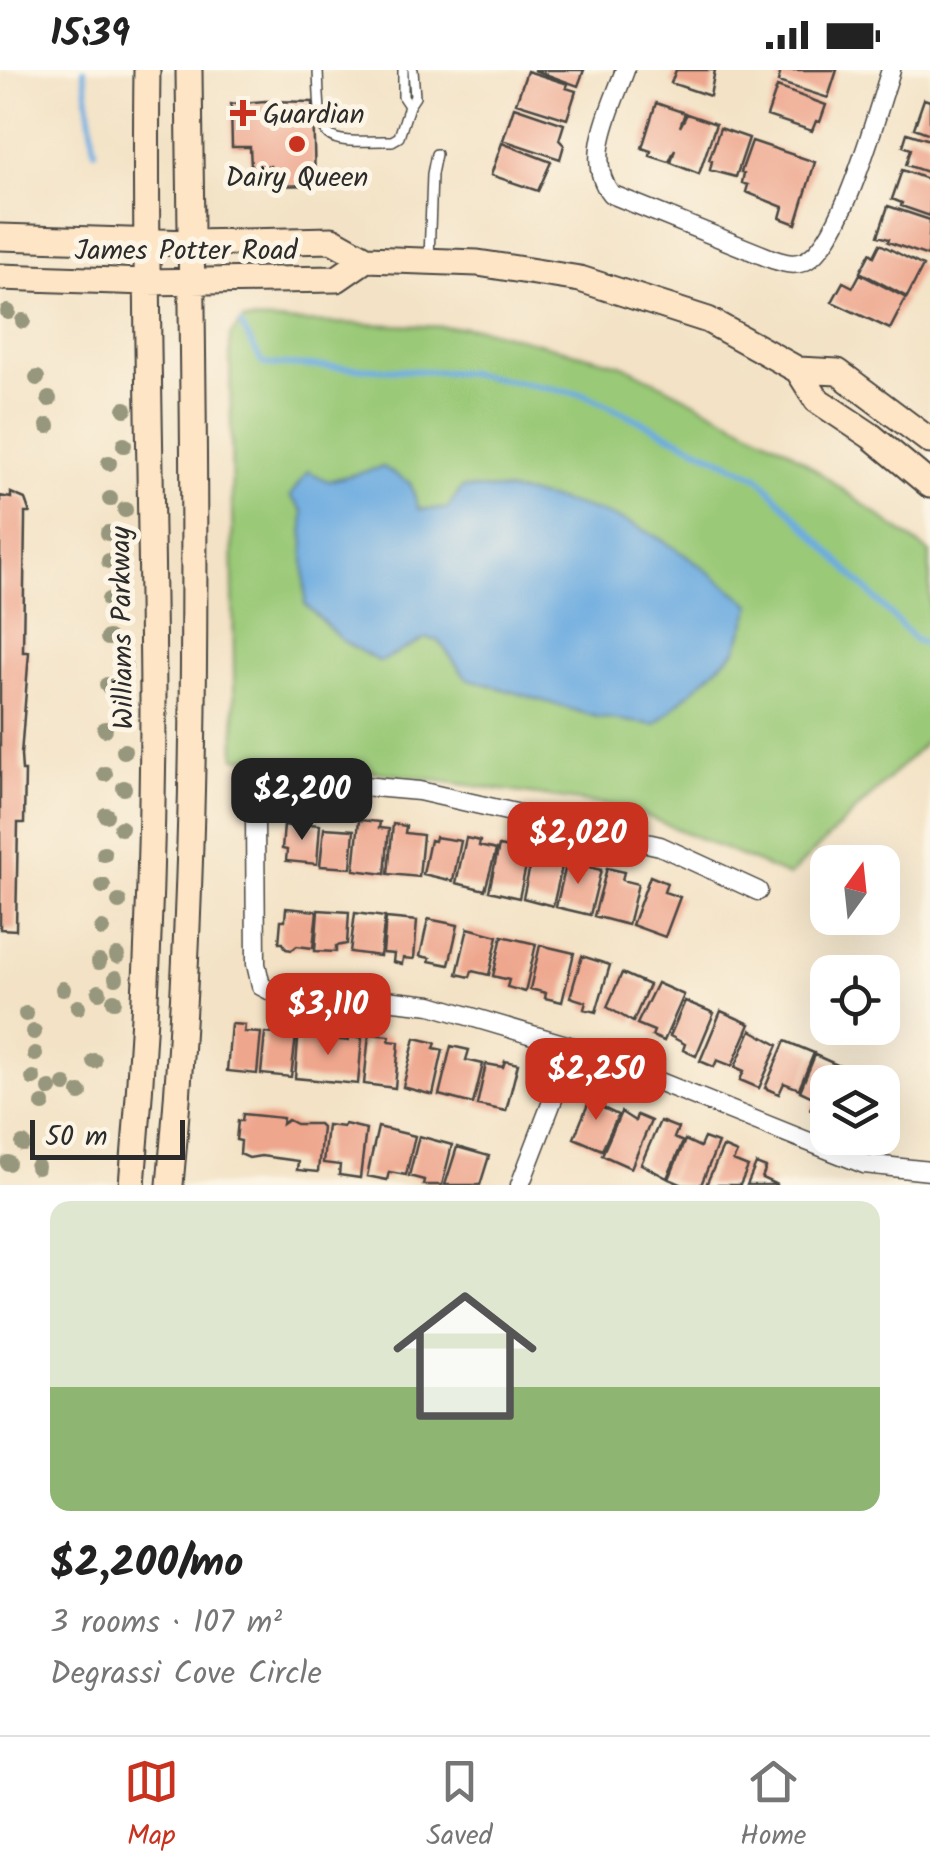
<!DOCTYPE html>
<html lang="en">
<head>
<meta charset="utf-8">
<style>
	body { margin:0; font-family:Kalam,sans-serif; background:#f2f2f2; color:#222; height:100vh; display:flex; flex-direction:column; font-size:38px; white-space:nowrap }
	* { box-sizing:border-box; margin:0 }
	p { font-size:32px; color:#767676 }
	.icon { flex:none; width:55px; height:55px; fill:none; stroke:currentColor; stroke-width:2; stroke-linecap:round; stroke-linejoin:round }
	.map { position:relative; height:1115px; overflow:hidden }
	.panel { display:flex; flex-direction:column; background:#fff; flex:1 }
	.panel>* { flex:none }
	.needle { width:65px; rotate:15deg }
	.buttons { position:absolute; left:810px; top:775px; display:grid; gap:20px }
	.buttons a { display:grid; place-items:center; width:90px; height:90px; border-radius:20px; background:#fff; box-shadow:0 10px 40px #0002; font-size:50px }
	.scale { position:absolute; left:30px; bottom:25px; width:155px; box-sizing:border-box; padding-left:10px; border:5px solid #2b2b2b; border-top:0; font-size:28px; line-height:35px; white-space:nowrap; color:#2b2b2b; -webkit-text-stroke:8px #fcf5e5; paint-order:stroke }
	.price { position:absolute; translate:-50% -85px; padding:0 22px; border-radius:20px; background:#c8321e; color:#fff; font-size:32px; line-height:65px; filter:drop-shadow(0 2px 5px #0008) }
	.price::after { content:''; position:absolute; left:50%; top:60px; width:30px; height:22px; margin-left:-15px; background:inherit; clip-path:polygon(0 0,100% 0,50% 100%) }
	.price.current { background:#222; color:#fff }
	ul { padding:0; list-style:none }
	li { display:grid; align-content:center; gap:20px; height:530px; padding:0 50px }
	li span { display:grid; place-items:center; height:310px; border-radius:20px; color:#555 }
	li>.icon { margin-inline-start:auto }
	span .icon { width:180px; height:180px; fill:#fffc; stroke-width:1 }
	li b { font-size:42px }
	.status { display:flex; justify-content:space-between; align-items:center; height:70px; padding:0 50px; background:#fff; direction:ltr }
	.status svg { height:28px; fill:currentColor }
	.tabs { display:flex; justify-content:space-around; align-items:center; height:140px; border-top:2px solid #e0e0e0; background:#fff; font-size:28px; color:#767676 }
	.tabs a { display:grid; justify-items:center; gap:5px }
	.tabs .current { color:#c8321e }
	.map>svg:first-child { display:block }
</style>
</head>
<body>
<div class="status"><b>15:39</b><svg viewBox="0 0 49 12"><path d="M0 12V9h3v3zM5 12V6h3v6zM10 12V3h3v9zM15 12V0h3v12zM26 1h20v11H26zM47 4h2v5h-2z"/></svg></div>
<div class="map">
<svg width="930" height="1115" viewBox="0 0 930 1115">
	<rect width="100%" height="100%" fill="#fcf5e5"/>
	<filter id="ink" filterUnits="userSpaceOnUse"><feTurbulence type="fractalNoise" baseFrequency=".01" numOctaves="2"/><feDisplacementMap in="SourceGraphic" scale="20" xChannelSelector="R" yChannelSelector="G"/><feConvolveMatrix kernelMatrix="1 2 1 2 8 2 1 2 1" color-interpolation-filters="sRGB"/></filter>
	<filter id="wash" filterUnits="userSpaceOnUse"><feTurbulence type="fractalNoise" baseFrequency=".0048" numOctaves="4" result="noise"/><feDisplacementMap in="SourceGraphic" scale="40" xChannelSelector="R" yChannelSelector="G"/><feGaussianBlur stdDeviation="2.25" result="paint"/><feColorMatrix in="noise" values="0 0 0 0 0 0 0 0 0 0 0 0 0 0 0 0 0 1.4 0 .05"/><feComposite in="paint" operator="in"/></filter>
	<g filter="url(#wash)">
		<rect width="100%" height="100%" fill="#f3e2c5"/>
		<path fill="#9ac977" stroke="#627a51" stroke-width="2.5" d="M243,250l237,8 143,37 163,83 144,105v185l-141,138 -162,-68 -347,-50h-45l-5,-422z"/>
		<path fill="#6dace0" stroke="#4c6c86" stroke-width="2.5" d="M383,397l27,16 9,26h28l15,-21c51,-1 111,14 160,32 43,16 93,57 130,85l-16,45 -81,75 -58,-8 -131,-39 -27,-37 -13,-3 -46,24 -39,-22 -36,-36 -2,-93 -13,-15 18,-25 20,10z"/>
		<g fill="none" stroke-linecap="round" stroke-linejoin="round">
			<path stroke="#6dace0" stroke-width="6" d="M84,0l11,81
				M241,255l22,39 206,9 117,22 172,82 157,163 15,5"/>
		</g>
		<g id="blocks">
			<path fill="#eea68d" d="M534,0h50l-6,16z
				M676,0h39l-5,26 -39,-13z
				M781,0h56l-9,28 -50,-16z
				M527,1l41,13 -2,4 10,3 -9,28 -51,-16z
				M777,17l49,18 -6,17 -4,-1 -4,10 -45,-15z
				M924,29l6,2v33l-16,-6z
				M265,31l48,1 2,83 -44,1 -1,-20 -19,1 -1,-20h-18l-1,-43z
				M656,33l29,10 -5,14 7,-13 29,10 -17,50 -28,-11 4,-14 -6,13 -19,-6 1,-5 -9,-3z
				M514,37l50,17 -5,16 5,5 -4,14 -57,-19z
				M720,58l29,10 -13,39 -26,-7 2,-9 -3,-1z
				M907,63l23,7v33l-24,-8 5,-16 -8,-3z
				M752,71l63,21 -19,62 -16,-6 3,-11 -37,-15 2,-7 -6,-2 2,-10 -3,-1z
				M502,73l49,19 -13,29 -47,-16z
				M902,100l28,10v36l-29,-10 1,-3 -10,-4z
				M888,136l42,14 -2,36 -40,-14 1,-3 -11,-3z
				M880,174l43,22 -16,31 -47,-25 10,-19 4,3z
				M860,204l46,24 -16,31 -58,-27 11,-20 10,5z
				M11,423l14,6 5,14h-5v6l-2,133h6l-8,103 1,16h3l-1,52h-6l-2,107 -16,-1v-433l11,2z
				M359,750l21,2 -1,6 10,1 -4,45 -31,-4z
				M290,752l30,3 -3,39 -31,-3 1,-11 -5,-1 2,-24 6,1z
				M393,754l13,2 -1,7 18,2 -4,42 -31,-3z
				M324,758l30,2 -3,38 -31,-2z
				M435,767l26,4 -8,40 -30,-7 7,-34 4,1z
				M466,768l14,3 -1,5 17,4 -11,40 -29,-7z
				M499,776l14,3 -1,5 16,3 -9,41 -30,-7z
				M534,778l13,3 -1,6 17,5 -10,44 -30,-8z
				M568,787l17,4 -1,5 17,4 -11,45 -34,-8z
				M607,798l17,4 -2,8 16,4 -10,41 -34,-9z
				M650,806l17,7 -3,9 16,5 -15,40 -33,-12z
				M286,838l31,3 -4,37 -16,-2 -5,4 -6,-1 -3,-6h-4l2,-23h4z
				M318,840l31,2 -2,32 -11,2v6l-21,-1z
				M355,843l30,4 -5,39 -30,-4z
				M386,848l31,3 -3,38 -11,-1 -1,6 -9,-2 1,-8 -11,-1z
				M428,849l30,6 -9,40 -20,-4 1,-3 -10,-2z
				M468,858l30,8 -9,39 -17,-4 -2,6 -13,-3z
				M502,866l34,8 -11,48 -18,-5 2,-7 -16,-4z
				M540,875l34,8 -12,49 -17,-4 1,-5 -16,-4z
				M582,886l28,9 -14,47 -12,-3 2,-7 -16,-5z
				M622,903l27,12 -16,37 -26,-15z
				M657,913l27,12 -20,46 -12,-5 2,-5 -17,-7z
				M685,931l29,12 -18,43 -13,-6 2,-6 -15,-8z
				M721,941l29,13 -18,42 -15,-6 -3,7 -14,-6z
				M231,954l14,1 -1,7 17,1 -4,41 -30,-3z
				M299,958l14,1v8l35,4 1,-4 13,1 -4,46 -63,-6z
				M751,960l27,15 -19,43 -19,-8 4,-9 -9,-4z
				M265,963l31,3 -5,41 -30,-3z
				M369,964l21,2 -1,5 10,1 -4,46 -31,-4z
				M415,968l21,5 -2,5 9,2 -10,45 -30,-8z
				M785,971l29,12 -15,36 -15,-6 -5,11 -14,-6z
				M451,976l18,4 -3,10 17,4 -10,40 -34,-9z
				M815,985l29,13 -6,14h-10l-4,33 -14,-6 5,-11 -15,-7z
				M505,991l13,3 -12,47 -29,-6 9,-41 17,3z
				M859,1001l36,10 -8,42h-5v-41h-35l2,-10z
				M593,1022l13,5 -3,11 15,7 -16,35 -28,-12z
				M621,1042l14,9 2,-6 14,6 -20,47 -29,-13z
				M243,1044l40,4 -1,6 6,-4 8,4h23l3,3 -4,45 -21,-2 1,-9 -37,-5 -12,2 -9,-4 1,-13 -5,-1 2,-19h4z
				M660,1051l18,7 -4,10 9,4 -16,36 -26,-14z
				M345,1054l21,5 -6,49 -21,-3 1,-10 -17,-2 4,-38 16,2z
				M378,1057l37,9 -9,39 -17,-3 -2,8 -20,-4z
				M419,1066l33,9 -10,40h-19l1,-5 -15,-4z
				M704,1068l14,5 -17,42h-18l-14,-6 16,-39 15,7z
				M457,1077l32,9 -9,29h-35z
				M723,1077l14,6 -4,8 15,6 -8,18h-34z
				M756,1094l10,4 -4,10 15,7h-30z"/>
		</g>
	</g>
	<g filter="url(#ink)">
		<use href="#blocks" fill-opacity="0" stroke="#494642" stroke-width="2.5"/>
		<g fill="none" stroke-linecap="round" stroke-linejoin="round">
			<g stroke="#494642" stroke-width="12">
				<path id="service" d="M318,0c3,75 -1,72 74,71l7,-4 10,-31 6,-9 -2,-27
					M403,0v27l6,9
					M429,189l3,-85 4,-20"/>
			</g>
			<g stroke="#494642" stroke-width="21">
				<path id="minor" d="M625,0c-13,37 -42,89 -14,124l161,65c10,3 20,7 31,3 39,-15 74,-151 88,-192
					M758,821l-98,-45 -241,-55 -125,-11 -24,6 -15,30 1,148 5,22 21,11 29,-5 120,13 142,42 291,117 66,7
					M520,1115l53,-138"/>
			</g>
			<g stroke="#494642" stroke-width="29">
				<path id="secondary" d="M0,167l191,6 141,-3 34,19 112,4 102,16 128,41 90,50 40,2 92,69
					M0,207l146,5 191,-3 29,-20
					M798,300l19,30 54,36 59,49
					M132,1115c14,-161 21,-323 21,-485 -1,-210 -9,-420 -6,-630
					M170,1115c34,-370 23,-744 19,-1115"/>
			</g>
			<use href="#service" stroke="#fff" stroke-width="9"/>
			<use href="#minor" stroke="#fff" stroke-width="18"/>
			<use href="#secondary" stroke="#fee5c5" stroke-width="25"/>
		</g>
		<g fill="#97977d">
			<circle cx="8" cy="242" r="8"/>
			<circle cx="23" cy="251" r="8"/>
			<circle cx="37" cy="308" r="8"/>
			<circle cx="49" cy="329" r="8"/>
			<circle cx="125" cy="339" r="8"/>
			<circle cx="48" cy="356" r="8"/>
			<circle cx="124" cy="375" r="8"/>
			<circle cx="109" cy="393" r="8"/>
			<circle cx="110" cy="429" r="8"/>
			<circle cx="125" cy="440" r="8"/>
			<circle cx="108" cy="463" r="8"/>
			<circle cx="109" cy="491" r="8"/>
			<circle cx="109" cy="530" r="8"/>
			<circle cx="108" cy="568" r="8"/>
			<circle cx="125" cy="597" r="8"/>
			<circle cx="107" cy="615" r="8"/>
			<circle cx="124" cy="634" r="8"/>
			<circle cx="105" cy="659" r="8"/>
			<circle cx="124" cy="681" r="8"/>
			<circle cx="105" cy="704" r="8"/>
			<circle cx="124" cy="718" r="8"/>
			<circle cx="106" cy="745" r="8"/>
			<circle cx="121" cy="758" r="8"/>
			<circle cx="104" cy="784" r="8"/>
			<circle cx="103" cy="816" r="8"/>
			<circle cx="119" cy="832" r="8"/>
			<circle cx="102" cy="859" r="8"/>
			<circle cx="117" cy="886" r="8"/>
			<circle cx="99" cy="892" r="8"/>
			<circle cx="116" cy="908" r="8"/>
			<circle cx="63" cy="919" r="8"/>
			<circle cx="99" cy="922" r="8"/>
			<circle cx="114" cy="931" r="8"/>
			<circle cx="78" cy="937" r="8"/>
			<circle cx="26" cy="944" r="8"/>
			<circle cx="34" cy="962" r="8"/>
			<circle cx="35" cy="984" r="8"/>
			<circle cx="94" cy="991" r="8"/>
			<circle cx="33" cy="1008" r="8"/>
			<circle cx="65" cy="1015" r="8"/>
			<circle cx="50" cy="1019" r="8"/>
			<circle cx="80" cy="1023" r="8"/>
			<circle cx="43" cy="1034" r="8"/>
			<circle cx="23" cy="1074" r="8"/>
			<circle cx="8" cy="1093" r="8"/>
			<circle cx="37" cy="1097" r="8"/>
		</g>
	</g>
	<g fill="#c8321e" stroke="#fcf5e5" stroke-width="4">
		<path d="M238 28h10v10h10v10h-10v10h-10v-10h-10v-10h10z"/>
		<circle cx="297" cy="74" r="10"/>
	</g>
	<g text-anchor="middle" stroke-width="10" stroke-linejoin="round" paint-order="stroke">
		<g font-size="28" fill="#2b2b2b" stroke="#fcf5e5" text-anchor="start">
			<text x="263" y="53">Guardian</text>
			<text x="297" y="116" text-anchor="middle">Dairy Queen</text>
		</g>
		<g font-size="28" fill="#2b2b2b" stroke="#fcf5e5">
			<text x="186" y="189">James Potter Road</text>
			<text transform="translate(121 558) rotate(-91)" y="10">Williams Parkway</text>
		</g>
	</g>
</svg>
<div class="buttons">
<a><svg class="needle" viewBox="-14 -14 28 28"><path d="M0-13l5 13h-10z" fill="#e53935"/><path d="M0 13l5-13h-10z" fill="#767676"/></svg></a>
<a><svg class="icon" aria-label="locate" viewBox="0 0 24 24"><circle cx="12" cy="12" r="6"/><path d="M12 2v4M12 18v4M2 12h4M18 12h4"/></svg></a>
<a><svg class="icon" aria-label="layers" viewBox="0 0 24 24"><path d="M12 4l9 5-9 5-9-5zM3 14l9 5 9-5"/></svg></a>
</div>
<div class="scale">50 m</div>
<b class="price current" style="left:302px;top:773px">$2,200</b>
<b class="price" style="left:578px;top:817px">$2,020</b>
<b class="price" style="left:328px;top:988px">$3,110</b>
<b class="price" style="left:596px;top:1053px">$2,250</b>
</div>
<section class="panel">
<ul>
<li><span style="background:linear-gradient(#dfe7d0 60%,#8fb573 0)"><svg class="icon" aria-label="home" viewBox="0 0 24 24"><path d="M3 11l9-7 9 7M6 9v11h12V9"/></svg></span><div><b>$2,200/mo</b><p>3 rooms · 107 m²</p><p>Degrassi Cove Circle</p></div></li>
</ul>
</section>
<nav class="tabs">
<a class="current"><svg class="icon" aria-label="map" viewBox="0 0 24 24"><path d="M3 6l6-2 6 2 6-2v14l-6 2-6-2-6 2zM9 4v14M15 6v14"/></svg>Map</a>
<a><svg class="icon" aria-label="saved" viewBox="0 0 24 24"><path d="M7 4h10v16l-5-4-5 4z"/></svg>Saved</a>
<a><svg class="icon" aria-label="home" viewBox="0 0 24 24"><path d="M3 11l9-7 9 7M6 9v11h12V9"/></svg>Home</a>
</nav>
</body>
</html>
